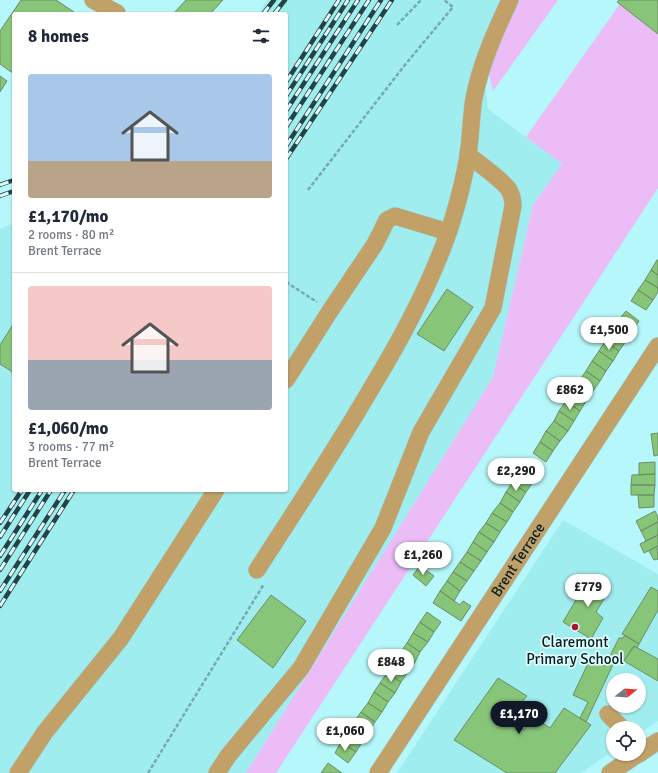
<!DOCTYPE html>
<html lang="en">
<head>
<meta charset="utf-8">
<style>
	body { margin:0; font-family:Signika,sans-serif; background:#f2f2f3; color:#1f2937; height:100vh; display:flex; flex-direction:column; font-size:15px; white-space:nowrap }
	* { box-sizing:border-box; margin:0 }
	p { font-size:13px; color:#747a83 }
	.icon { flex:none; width:22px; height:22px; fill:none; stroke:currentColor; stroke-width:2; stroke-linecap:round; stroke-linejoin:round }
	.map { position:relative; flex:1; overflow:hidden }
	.side { position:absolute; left:12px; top:12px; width:276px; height:480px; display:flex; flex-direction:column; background:#fff; border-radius:4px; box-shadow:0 1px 3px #0004 }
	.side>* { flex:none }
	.needle { width:26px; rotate:73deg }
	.fabs { position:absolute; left:606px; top:673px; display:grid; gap:8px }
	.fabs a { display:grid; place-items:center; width:40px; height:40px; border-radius:50%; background:#fff; box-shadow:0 1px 3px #0004; font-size:20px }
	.price { position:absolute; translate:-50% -34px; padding:0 9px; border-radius:14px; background:#fff; color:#222; font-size:13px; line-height:26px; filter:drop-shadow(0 1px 2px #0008) }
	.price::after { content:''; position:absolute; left:50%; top:24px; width:12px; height:9px; margin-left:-6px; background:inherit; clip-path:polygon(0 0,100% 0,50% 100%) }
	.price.on { background:#111827; color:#fff }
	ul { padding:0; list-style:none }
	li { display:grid; align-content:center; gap:8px; height:212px; padding:0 16px }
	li+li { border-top:1px solid #e0e1e3 }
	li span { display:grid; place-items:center; height:124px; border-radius:4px; color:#555 }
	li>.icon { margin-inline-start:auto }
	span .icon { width:72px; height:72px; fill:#fffc; stroke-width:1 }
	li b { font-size:17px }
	h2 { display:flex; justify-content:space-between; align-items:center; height:48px; padding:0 16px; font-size:17px }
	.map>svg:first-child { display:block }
</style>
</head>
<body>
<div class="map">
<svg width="658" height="773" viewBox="0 0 658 773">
	<rect width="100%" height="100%" fill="#b5f7fa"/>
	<path fill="#a0edf0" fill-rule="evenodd" d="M267,0h238l-22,62 5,47 74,55 -29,41 -40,172 -247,396h-246v-544l14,-6v267h272v-476h-28z
		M563,520l95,54v147l-19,13v-6h-26v23l-32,22h-184zM613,680h26v26h-26z"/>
	<path fill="#ecbcf7" d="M519,0h39l-65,91 -5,-23 20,-49z
		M622,1l36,30v157l-382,585h-30l247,-396 40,-172 29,-41 -36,-27z"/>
	<path fill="#87c578" stroke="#6e8d67" d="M21,0h35l21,14h-63v60l-14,-10v-33z
		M186,0h37l-13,14h-37z
		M619,0h39v34l-41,-32z
		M0,76l7,5 -7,11z
		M657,260h1v15l-7,-5z
		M651,270l7,5v13l-13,-8z
		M645,280l13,8v4l-5,8 -15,-10z
		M447,289l26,18 -29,44 -27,-17z
		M638,290l15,10 -7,10 -15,-9z
		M626,311l13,10 -6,9 -16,-8z
		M617,322l16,8 -7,11 -14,-9z
		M14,323v50l-14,-9v-19z
		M612,332l14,9 -7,10 -14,-10z
		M605,341l14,10 -6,10 -14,-10z
		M599,351l14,10 -7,10 -14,-10z
		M592,361l14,10 -6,10 -14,-10z
		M586,371l14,10 -7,10 -14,-10z
		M579,381l14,10 -7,10 -14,-10z
		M572,391l14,10 -6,10 -14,-10z
		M566,401l14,10 -6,10 -15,-10z
		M559,411l15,10 -6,10 -14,-10z
		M554,421l14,10 -8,10 -14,-10z
		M546,431l14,10 -7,10 -13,-9z
		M658,433v22l-4,1 -3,-22z
		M540,442l13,9 -7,11 -13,-9z
		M525,462l15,9 -7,11 -15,-9z
		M655,462v12l-16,1v-12z
		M518,473l15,9 -7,10 -14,-9z
		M655,474v11h-24l1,-10z
		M512,483l14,9 -6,10 -14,-10z
		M631,485h24l-1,10h-23z
		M506,492l14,10 -7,10 -13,-9z
		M638,495h16v12l-15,1z
		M500,503l13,9 -6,10 -15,-9z
		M655,511l3,6v5l-17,9 -5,-10z
		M492,513l15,9 -7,10 -14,-9z
		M658,522v13l-12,6 -5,-10z
		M486,523l14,9 -6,10 -15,-10z
		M479,532l15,10 -7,10 -14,-10z
		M658,535v11l-14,7 -4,-9z
		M473,542l14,10 -6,9 -14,-9z
		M657,546l1,13 -4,1 -5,-9z
		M467,552l14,9 -7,10 -14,-9z
		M460,562l14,9 -7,10 -14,-9z
		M420,566l14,10 -8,10 -13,-11z
		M453,572l14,9 -7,10 -13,-10z
		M590,576l20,13 -14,23 7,6 -12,21 -28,-17z
		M447,581l13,10 -6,10 -14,-10z
		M651,587l7,4v19l-19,34 -17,-10z
		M440,591l20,14 3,-4 8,5 -10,15 -28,-18z
		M271,595l35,26 -33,47 -36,-28z
		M427,612l14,10 -7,10 -14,-10z
		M420,622l14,10 -6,10 -15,-9z
		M413,633l15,9 -8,10 -13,-9z
		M625,635l14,9 -2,4 -3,-2 -10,15 -7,-5 -31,66 -6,-4 8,-16 -15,-7 17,-36 15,7 14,-28h4z
		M407,643l13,9 -5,10 -15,-9z
		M634,646l24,13v22l-34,-20z
		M400,653l15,9 -7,10 -15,-9z
		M393,663l15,9 -7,10 -14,-9z
		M387,673l14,9 -6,11 -15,-10z
		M498,678l29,18 -14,17 11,17 9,-13 17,11 14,-20 27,17 -36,48h-48l-53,-33z
		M380,683l15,10 -7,9 -14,-10z
		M374,692l14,10 -6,10 -14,-9z
		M368,703l14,9 -7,10 -14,-10z
		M361,712l14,10 -6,10 -15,-10z
		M354,722l15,10 -7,10 -14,-10z
		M348,732l14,10 -6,10 -15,-10z
		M341,742l15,10 -8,11 -13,-10z
		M328,763l14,10h-21z"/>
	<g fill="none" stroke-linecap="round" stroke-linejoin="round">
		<g stroke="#99d4d7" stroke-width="18">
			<g id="minor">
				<path d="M93,0l24,13"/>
				<path d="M286,380l44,-69 45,-67 12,-24 8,-4 53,16"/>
				<path d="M257,570c40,-62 81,-124 118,-188 29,-48 55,-97 74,-151 8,-25 15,-50 19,-76 3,-19 3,-39 6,-57 7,-35 21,-66 36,-98"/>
				<path d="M608,714l14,14"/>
				<path d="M639,754l19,-13"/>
				<path d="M18,773l27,-41 76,-94 95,-148"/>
				<path d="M217,773l11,-17 73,-88 82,-140 38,-96 72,-124 20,-102c0,-6 -1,-11 -4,-16 -6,-10 -31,-27 -41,-35"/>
				<path id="s1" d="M378,773l280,-427"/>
				<path d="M610,773l28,-19"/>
			</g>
		</g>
		<path stroke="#76aaac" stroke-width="2.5" stroke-dasharray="4 2" stroke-linecap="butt" d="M397,25l24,-25
			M308,190l96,-124 49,-59 -9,-7
			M286,282l31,20
			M148,773l116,-189"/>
		<use href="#minor" stroke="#c2a169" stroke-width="17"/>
		<g stroke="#234446" stroke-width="4.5">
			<path id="rail" d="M263,14l11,-14
				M274,14l11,-14
				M286,82l53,-82
				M286,96l62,-96
				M286,111l72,-111
				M286,127l83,-127
				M286,146l95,-146
				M286,159l106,-159
				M0,185l14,-5
				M0,196l14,-5
				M0,523l22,-33
				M0,537l30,-47
				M0,556l42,-66
				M0,570l51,-80
				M0,591l65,-101
				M0,606l74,-116"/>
		</g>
		<use href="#rail" stroke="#e2fcfd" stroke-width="3" stroke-dasharray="9" stroke-linecap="butt"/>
	</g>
	<circle fill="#aa132f" stroke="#e2fcfd" stroke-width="1.5" cx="575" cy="627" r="4"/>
	<g text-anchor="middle" stroke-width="3.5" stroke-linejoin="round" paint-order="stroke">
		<g font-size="15" fill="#041f20" stroke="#e2fcfd">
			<text dy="5" stroke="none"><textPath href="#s1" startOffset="255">Brent Terrace</textPath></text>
		</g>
		<g font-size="15" fill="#041f20" stroke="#e2fcfd">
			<text x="575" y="647">Claremont<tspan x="575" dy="17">Primary School</tspan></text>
		</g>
	</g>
</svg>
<div class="fabs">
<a><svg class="needle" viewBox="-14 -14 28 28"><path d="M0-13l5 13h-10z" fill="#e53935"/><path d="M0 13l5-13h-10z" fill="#747a83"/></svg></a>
<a><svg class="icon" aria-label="locate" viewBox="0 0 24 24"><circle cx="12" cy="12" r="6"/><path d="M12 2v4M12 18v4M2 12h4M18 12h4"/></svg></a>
</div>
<b class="price" style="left:609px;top:351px">£1,500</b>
<b class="price" style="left:570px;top:411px">£862</b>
<b class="price" style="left:516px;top:492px">£2,290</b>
<b class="price" style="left:423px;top:576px">£1,260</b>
<b class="price" style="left:588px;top:608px">£779</b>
<b class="price" style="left:391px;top:683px">£848</b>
<b class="price on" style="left:519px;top:735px">£1,170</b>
<b class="price" style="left:345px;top:752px">£1,060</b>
<section class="side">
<h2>8 homes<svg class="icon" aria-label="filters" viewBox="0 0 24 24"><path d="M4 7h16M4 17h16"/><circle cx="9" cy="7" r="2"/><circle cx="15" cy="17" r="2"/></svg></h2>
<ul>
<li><span style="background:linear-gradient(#a9c7e8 70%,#b9a48a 0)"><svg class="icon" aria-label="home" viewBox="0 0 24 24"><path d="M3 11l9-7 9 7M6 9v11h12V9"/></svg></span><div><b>£1,170/mo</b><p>2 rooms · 80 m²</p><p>Brent Terrace</p></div></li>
<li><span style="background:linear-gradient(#f6c9c9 60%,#9aa5b1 0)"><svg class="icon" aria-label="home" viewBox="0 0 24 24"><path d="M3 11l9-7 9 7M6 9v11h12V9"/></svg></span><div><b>£1,060/mo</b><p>3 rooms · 77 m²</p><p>Brent Terrace</p></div></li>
</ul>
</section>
</div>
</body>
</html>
